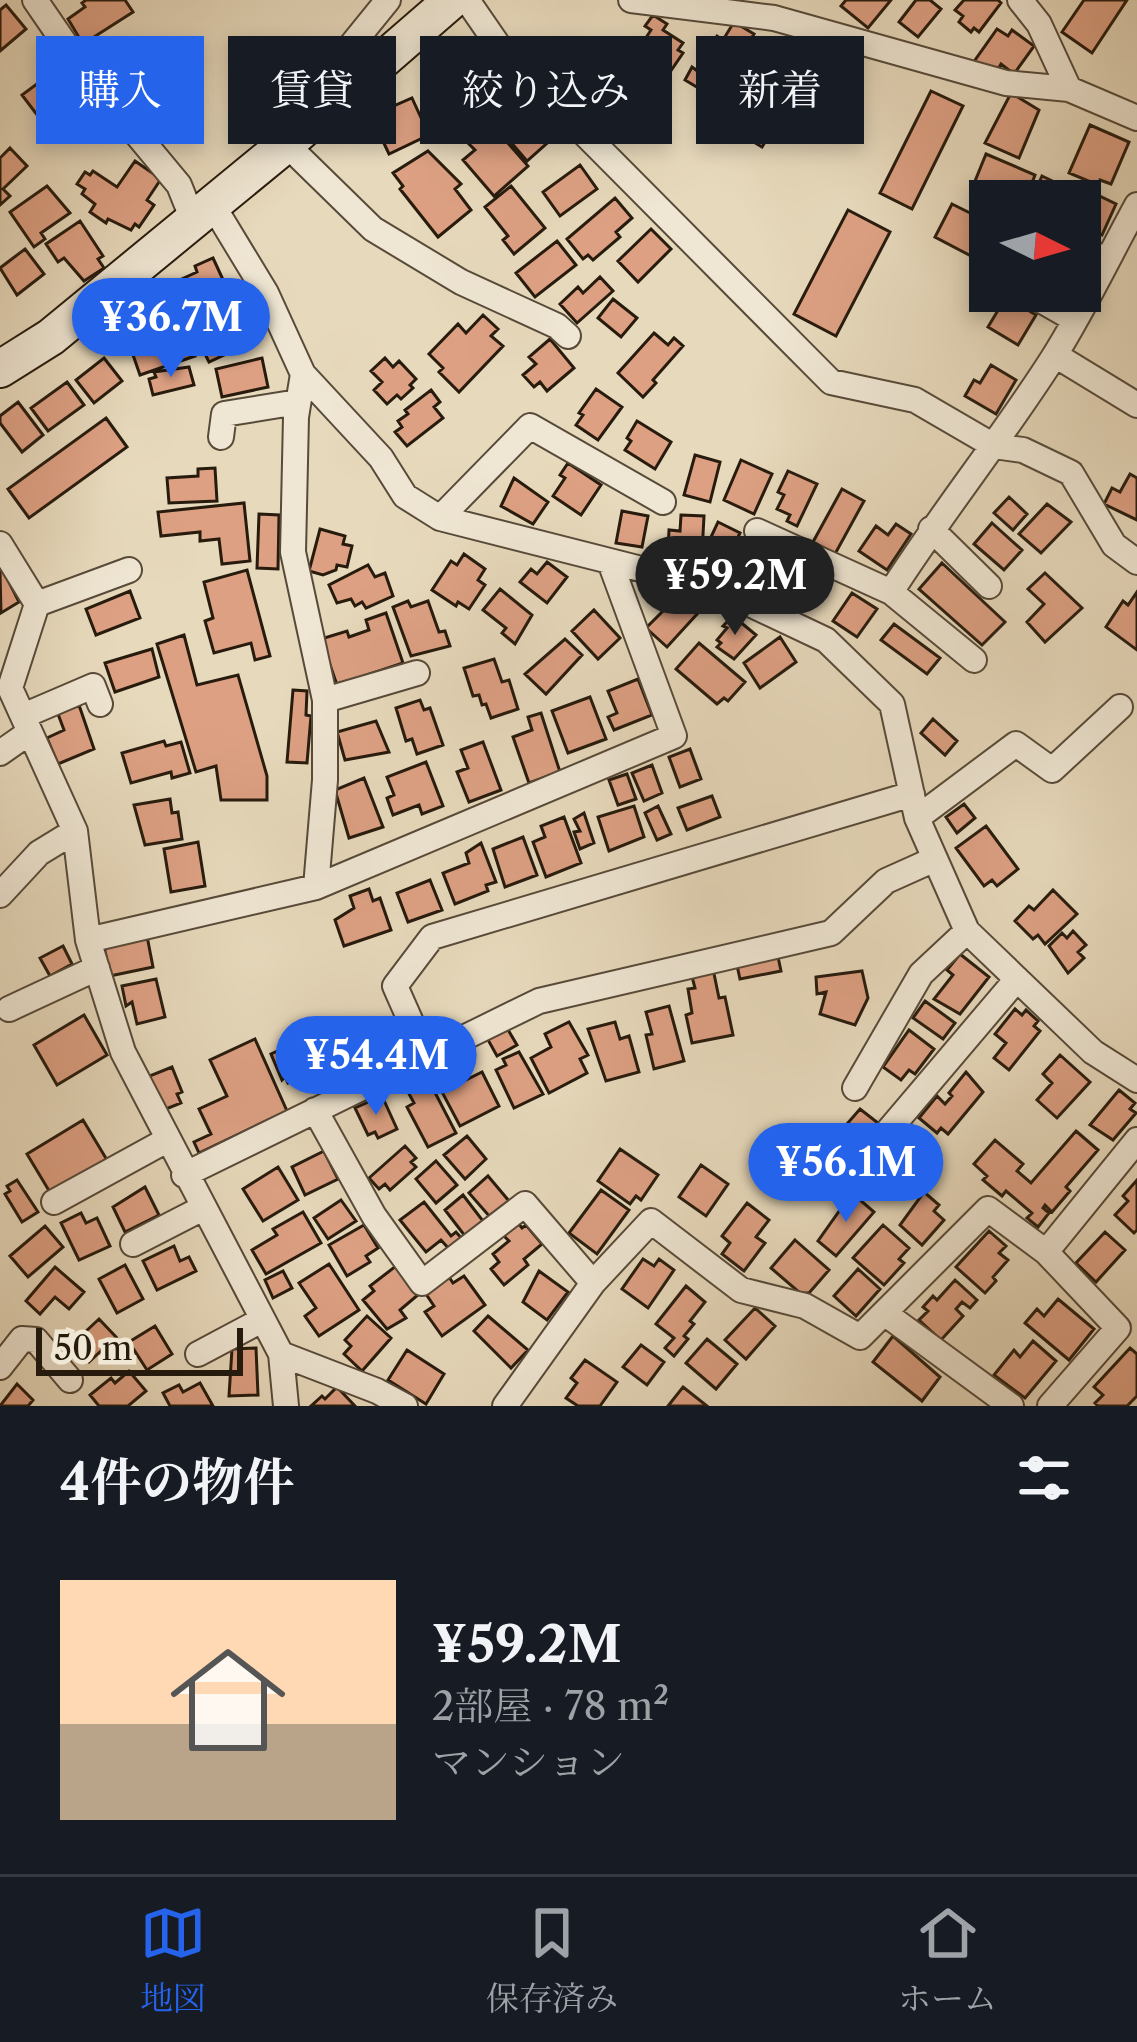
<!DOCTYPE html>
<html lang="ja">
<head>
<meta charset="utf-8">
<style>
	body { margin:0; font-family:"Libre Caslon Text","Noto Serif JP",serif; background:#20242c; color:#f1f3f6; height:100vh; display:flex; flex-direction:column; font-size:45px; white-space:nowrap }
	* { box-sizing:border-box; margin:0 }
	p { font-size:39px; color:#9ea1a6 }
	.icon { flex:none; width:66px; height:66px; fill:none; stroke:currentColor; stroke-width:2; stroke-linecap:round; stroke-linejoin:round }
	.map { position:relative; height:1406px; overflow:hidden }
	.sheet { display:flex; flex-direction:column; background:#171b24; flex:1 }
	.sheet>* { flex:none }
	.banner { position:absolute; left:36px; top:36px; width:1065px; height:108px; display:flex; gap:24px }
	.needle { width:78px; rotate:95deg }
	.buttons { position:absolute; left:969px; top:180px; display:grid; gap:24px }
	.buttons a { display:grid; place-items:center; width:132px; height:132px; border-radius:0px; background:#171b24; box-shadow:0 6px 18px #0003; font-size:60px }
	.scale { position:absolute; left:36px; bottom:30px; width:207px; box-sizing:border-box; padding-left:12px; border:6px solid #271b0d; border-top:0; font-size:33px; line-height:42px; white-space:nowrap; color:#271b0d; -webkit-text-stroke:9px #efe6d3; paint-order:stroke }
	.price { position:absolute; translate:-50% -102px; padding:0 27px; border-radius:42px; background:#2563eb; color:#fff; font-size:39px; line-height:78px; filter:drop-shadow(0 3px 6px #0008) }
	.price::after { content:''; position:absolute; left:50%; top:72px; width:36px; height:27px; margin-left:-18px; background:inherit; clip-path:polygon(0 0,100% 0,50% 100%) }
	.price.selected { background:#222; color:#fff }
	ul { padding:0; list-style:none }
	li { display:flex; align-items:center; gap:36px; height:300px; padding:0 60px }
	li+li { border-top:3px solid #363941 }
	li span { display:grid; place-items:center; flex:none; width:336px; height:240px; border-radius:0px; color:#555 }
	li>.icon { margin-inline-start:auto }
	span .icon { width:144px; height:144px; fill:#fffc; stroke-width:1 }
	li b { font-size:51px }
	h2 { display:flex; justify-content:space-between; align-items:center; height:144px; padding:0 60px; font-size:51px }
	.pill { padding:0 42px; border-radius:0px; background:#171b24; box-shadow:0 6px 18px #0003; font-size:42px; line-height:108px }
	.pill.selected { background:#2563eb; color:#fff }
	.tabs { display:flex; justify-content:space-around; align-items:center; height:168px; border-top:3px solid #363941; background:#171b24; font-size:33px; color:#9ea1a6 }
	.tabs a { display:grid; justify-items:center; gap:6px }
	.tabs .selected { color:#2563eb }
	.map>svg:first-child { display:block }
</style>
</head>
<body>
<div class="map">
<svg width="1137" height="1406" viewBox="0 0 1137 1406">
	<rect width="100%" height="100%" fill="#e7d9bc"/>
	<filter id="stains"><feTurbulence type="fractalNoise" baseFrequency=".00167" numOctaves="4"/><feColorMatrix values="0 0 0 0 .2 0 0 0 0 .09 0 0 0 0 .02 0 0 0 .5 -.17"/></filter>
	<radialGradient id="worn" r=".72"><stop offset=".6" stop-color="#630" stop-opacity="0"/><stop offset="1" stop-color="#630" stop-opacity=".3"/></radialGradient>
	<path fill="#dda083" stroke="#271b0d" stroke-width="3" d="M86,0h39l8,12 -50,32 -15,-25 17,-12 -3,-4z
		M846,0h45l-23,28 -27,-22z
		M916,0h14l11,9 -23,28 -19,-15z
		M964,0h34l3,3 -22,29 -5,-4 -3,4 -12,-10 4,-6 -8,-6z
		M1084,0h43l-35,53 -30,-21z
		M6,5l20,24 -26,22v-41z
		M653,15l14,9 -4,6 20,13 -5,7 5,3 -17,25 -32,-22 17,-26 -6,-4z
		M734,22l20,12 -34,57 -6,-3 -4,7 -25,-15 7,-13 4,3 21,-34 6,4z
		M997,29l11,7 4,-6 22,16 -20,28 -13,-10 -4,7 -24,-8z
		M777,44l29,16 -14,25 6,3 -10,19 -27,-15 8,-15 -8,-4z
		M479,45l25,29 -29,25 -18,-22 13,-11 -6,-7z
		M61,66l13,17 -7,5 11,15 -34,21 -22,-29z
		M931,91l32,15 -51,103 -32,-16z
		M747,93l35,22 -20,32 -40,-24 14,-21 4,2z
		M1011,93l28,17 -20,48 -34,-15z
		M412,98l11,24 6,-3 6,13 -46,22 -18,-38z
		M538,105l15,18 -5,5 7,8 -28,25 -23,-27z
		M1090,125l39,17 -18,42 -11,-4 -2,5 -29,-12z
		M482,133l7,9 10,-9 29,33 -34,30 -31,-36 12,-10 -6,-6z
		M10,148l17,18 -24,23 7,7 -10,9v-47z
		M428,151l33,33 -6,5 16,21 -33,27 -38,-48 3,-3 -10,-13z
		M986,154l49,21 -10,26h-30l-24,-10z
		M135,161l26,18 -14,21 7,5 -15,22 -4,-3 -4,6 -23,-11 -2,4 -16,-11 5,-8 -13,-10 3,-5 -8,-5 8,-12 5,3 3,-4 24,16z
		M580,165l17,24 -37,27 -17,-24z
		M1042,176l27,13 -6,12h-32z
		M47,186l23,27 -29,20 4,6 -11,8 -24,-35z
		M511,186l34,42 -31,26 -11,-14 5,-4 -23,-29z
		M1079,186l37,18 -14,31 -6,-3 -3,6 -13,-6v-31h-8z
		M615,198l17,20 -16,14 4,5 -27,23 -5,-5 -5,4 -16,-20z
		M952,204l38,19 -17,34 -38,-20z
		M848,210l42,22 -54,104 -42,-22z
		M80,221l23,35 -5,3 6,9 -20,13 -20,-23 -6,4 -12,-18z
		M651,229l20,20 -33,33 -20,-21z
		M557,241l19,24 -41,32 -19,-24z
		M25,249l19,25 -27,21 -17,-27z
		M213,258l12,26 -5,2 5,10 -39,17 -13,-30 24,-11 -2,-6z
		M600,277l13,14 -36,32 -17,-19 18,-17 5,6z
		M164,287l14,42 -32,11 -5,-11 -5,2 -5,-16 15,-5 -2,-9z
		M1006,297l30,18 -18,30 -30,-18z
		M231,298l21,44 -43,20 -9,-18 18,-9 -13,-25z
		M613,299l24,19 -16,19 -23,-19z
		M483,315l15,14 -7,7 12,10 -44,46 -20,-20 4,-4 -14,-14 29,-30 8,9z
		M187,333l8,23 -55,19 -8,-23z
		M654,333l14,12 6,-7 9,8 -30,34 3,3 -13,14 -25,-24z
		M550,339l24,29 -27,23 -7,-9 -6,5 -11,-12 13,-11 -7,-7z
		M104,358l18,23 -28,22 -18,-23z
		M262,358l6,29 -46,10 -6,-28z
		M385,358l8,9 6,-6 17,18 -6,6 3,3 -12,11 -4,-4 -10,9 -13,-14 8,-8 -11,-11z
		M991,365l25,15 -20,34 -31,-18 9,-16 6,3z
		M189,367l5,18 -41,10 -4,-16 7,-2 -2,-5z
		M67,382l17,23 -36,26 -17,-23z
		M596,389l26,18 -24,33 -22,-15 7,-10 -4,-2z
		M431,390l9,12 -6,5 9,11 -36,28 -12,-14 7,-5 -4,-6 10,-7 -3,-4z
		M18,402l25,33 -21,17 -22,-29v-7z
		M106,418l21,29 -98,71 -21,-29z
		M637,421l34,21 -16,27 -30,-19 6,-9 -4,-3z
		M695,455l25,7 -10,40 -26,-7z
		M741,460l31,14 -18,40 -30,-14z
		M568,463l33,22 -20,30 -28,-19 12,-18 -5,-3z
		M215,468l2,33 -48,2 -2,-25 31,-2v-7z
		M788,471l29,13 -20,42 -10,-5 3,-6 -13,-6 7,-14 -6,-3z
		M1130,474l7,4v42l-33,-16 8,-16 8,4z
		M514,478l34,24 -15,22 -32,-18z
		M842,489l22,12 -29,53 -22,-12z
		M1009,497l18,17 -14,16 -19,-17z
		M244,503l6,58 -28,3 -3,-25 -19,2v-9l-39,4 -3,-24z
		M1047,504l24,18 -30,31 -22,-19z
		M622,511l26,5 -6,31 -26,-4z
		M259,514l20,1 -1,54 -21,-1z
		M681,515l23,1 -2,37 -34,-2 1,-21 11,1z
		M718,522l22,11 -17,35 -12,-6 5,-11 -6,-2 5,-10 -4,-2z
		M992,523l30,27 -18,20 -30,-26z
		M896,524l15,10 -24,36 -28,-19 17,-25 12,9z
		M320,529l25,7 -2,8 9,2 -5,21 -10,-2 -1,5 -13,5 -14,-4z
		M749,536l34,17 -18,36 -27,-13 10,-19 -8,-5z
		M464,554l21,15 -7,11 7,5 -16,24 -11,-7 -2,4 -24,-16 19,-29 6,4z
		M792,560l21,10 -19,36 -20,-10z
		M547,562l20,15 -20,26 -27,-21 11,-13 6,5z
		M942,563l63,59 -23,23 -63,-56z
		M368,565l7,12 10,-4 8,23 -27,12 -4,-6 -7,4 -4,-7 -14,4 -8,-18z
		M3,570l16,32 -18,11 -1,-41z
		M247,570l23,86 -15,4 -4,-17 -37,10 -9,-32 8,-3 -9,-36z
		M1045,573l37,35 -37,34 -18,-20 17,-18 -16,-15z
		M500,589l32,26 -17,29 -13,-11 4,-5 -23,-18z
		M673,590l25,23 -31,34 -21,-19 19,-19 -5,-5z
		M130,591l10,27 -44,17 -10,-26z
		M1137,592v58l-31,-23 17,-26 5,4z
		M852,593l25,16 -20,28 -24,-16z
		M408,601l3,6 17,-6 11,31 6,-1 5,15 -39,10 -18,-49z
		M594,610l26,28 -22,21 -26,-28z
		M386,613l17,50 -66,22 -16,-46 26,-8 2,6 20,-7 -3,-10z
		M733,616l23,19 -22,24 -17,-12 4,-4 -4,-3 10,-12 -4,-2z
		M894,624l46,34 -13,16 -46,-34z
		M184,635l13,50 41,-10 29,101v24h-46l-5,-34 -20,6 -39,-128z
		M780,637l16,25 -36,26 -16,-25z
		M565,639l17,16 -36,39 -21,-20z
		M699,643l46,39 -17,19 -4,-3 -7,6 -41,-35z
		M152,649l7,28 -44,15 -10,-29z
		M494,659l8,23 7,-2 9,29 -27,9 -5,-14 -4,1 -3,-10 -6,1 -9,-28z
		M638,679l14,36 -38,15 -6,-13 9,-4 -9,-22z
		M293,690l14,1 -1,24 5,1 -4,47 -20,-1z
		M590,697l16,42 -38,14 -16,-42z
		M420,700l4,10 6,-2 13,37 -26,9 -5,-15 -6,2 -10,-33z
		M79,705l15,44 -36,15 -11,-26 17,-8 -6,-16z
		M541,713l19,59 -31,11 -16,-46 19,-7 -4,-13z
		M933,719l24,22 -12,14 -24,-22z
		M376,721l13,31 -44,8 -8,-28z
		M164,741l2,5 15,-4 9,31 -18,5 -1,-6 -40,11 -9,-30z
		M483,742l18,48 -32,12 -12,-30 11,-4 -7,-18z
		M690,749l11,30 -21,8 -11,-30z
		M426,762l17,44 -21,8 -3,-9 -26,10 -6,-17 7,-3 -7,-18z
		M652,765l10,28 -18,8 -12,-28z
		M627,774l9,25 -18,6 -9,-25z
		M364,778l19,49 -34,11 -14,-48z
		M712,796l8,21 -33,13 -9,-22z
		M170,799l2,14 6,-1 4,27 -37,6 -11,-40z
		M964,804l11,14 -18,15 -11,-16z
		M634,806l10,31 -35,14 -11,-34z
		M658,806l13,28 -14,6 -12,-27z
		M584,813l10,30 -14,6 -6,-17 6,-1 -6,-12z
		M564,817l17,46 -35,14 -13,-35 12,-5 -4,-11z
		M986,826l32,43 -21,17 -5,-6 -8,6 -28,-38z
		M523,837l14,38 -32,12 -12,-38z
		M198,842l7,44 -34,6 -7,-43z
		M481,843l15,39 -10,3 2,6 -33,13 -12,-31 26,-10 -3,-10z
		M430,880l12,30 -34,12 -11,-29z
		M369,889l4,12 7,-3 11,32 -47,16 -9,-26 19,-12 -4,-12z
		M1053,890l24,24 -32,30 -7,-9 -5,4 -18,-18 14,-15 5,4z
		M1073,931l13,14 -8,7 6,6 -16,15 -19,-27 13,-13 5,5z
		M147,936l6,31 -43,9 -6,-30z
		M63,946l9,18 -22,12 -10,-18z
		M777,952l4,19 -41,8 -4,-18z
		M960,954l29,23 -29,37 -26,-15 19,-24 -6,-5z
		M712,964l7,34 6,-1 8,38 -41,8 -6,-28 6,-2 -4,-24 7,-1 -5,-19z
		M862,971l6,27 -13,27 -35,-11 6,-22 -9,2 -1,-17z
		M156,979l9,38 -28,7 -5,-22 -6,4 -4,-20z
		M925,1001l30,22 -12,16 -30,-21z
		M669,1006l15,55 -30,8 -8,-34 6,-1 -6,-22z
		M1015,1009l7,6 4,-5 12,11 -4,5 6,5 -31,39 -15,-12 12,-15 -11,-9z
		M84,1015l23,40 -50,30 -23,-40z
		M569,1022l19,33 -8,4 7,14 -38,20 -18,-35 20,-11 -6,-13z
		M615,1022l5,17 9,-3 10,36 -33,9 -18,-52z
		M507,1028l10,17 -20,11 -10,-18z
		M338,1030l18,39 -30,13 -11,-23 6,-3 -7,-15z
		M909,1030l25,19 -19,25 -6,-4 -8,10 -18,-13z
		M255,1039l32,72 -88,42 -5,-11 17,-8 -12,-25 28,-13 -17,-36z
		M295,1043l13,32 -20,8 -3,-6 -3,3 -11,-26z
		M519,1052l24,42 -29,14 -18,-38 10,-5 -3,-6z
		M1060,1055l30,27 -33,36 -20,-18 15,-17 -9,-9z
		M172,1067l10,25 -5,2 4,9 -20,8 -14,-34z
		M482,1072l17,34 -39,20 -18,-34z
		M966,1072l17,20 -35,42 -7,-6 -4,5 -18,-15 18,-22 8,8 7,-8 -3,-3z
		M428,1079l28,54 -28,14 -21,-40 7,-4 -7,-13z
		M1119,1090l16,13 -5,6 6,4 -23,27 -23,-15z
		M382,1096l15,33 -19,9 -3,-6 -7,3 -13,-27z
		M860,1109l18,14 -38,50 -21,-17z
		M83,1120l24,40 -56,34 -24,-40z
		M911,1131l19,17 -29,35 -7,-6 -4,4 -16,-13 23,-27 3,3z
		M1076,1131l22,19 -32,37 4,4 -18,21 -7,-7 -2,3 6,5 -11,14 -11,-9 5,-5 -26,-22 -4,5 -19,-16 4,-4 -13,-12 21,-24 28,24 -6,7 14,12z
		M467,1136l19,23 -21,20 -21,-24z
		M405,1146l11,12 -5,4 5,5 -26,23 -5,-6 -6,5 -10,-11z
		M620,1149l38,26 -17,25 -5,-4 -6,8 -32,-23z
		M324,1151l14,28 -33,16 -13,-28z
		M436,1161l21,24 -21,18 -20,-24z
		M701,1165l27,19 -22,32 -27,-19z
		M278,1167l20,33 -35,21 -20,-32z
		M488,1176l21,25 -19,16 -21,-24z
		M17,1180l21,32 -16,10 -17,-28 5,-3 -3,-5z
		M1137,1180v50l-3,3 -19,-18 13,-14 -5,-5z
		M145,1187l14,28 -34,17 -12,-25z
		M601,1190l28,20 -32,44 -28,-21z
		M924,1192l15,13 -5,6 10,9 -22,25 -22,-20z
		M852,1193l22,19 -38,44 -18,-15z
		M463,1195l20,26 -18,15 -20,-26z
		M341,1200l15,21 -28,18 -14,-21z
		M424,1202l27,34 5,-4 7,8 -13,10 -9,-10 -15,12 -26,-32z
		M747,1203l22,17 -13,17 9,6 -21,28 -22,-17 8,-11 -8,-7z
		M303,1212l18,31 -55,31 -14,-24 25,-15 -4,-6z
		M81,1213l5,10 11,-5 13,28 -31,14 -18,-37z
		M515,1219l7,9 4,-3 16,19 -18,15 4,6 -24,20 -13,-16 8,-7 -6,-8 16,-13 -9,-9z
		M364,1225l14,23 -12,8 4,6 -23,14 -18,-31z
		M883,1225l26,23 -10,11 5,4 -20,22 -31,-27z
		M45,1226l18,21 -35,30 -18,-21z
		M989,1231l17,15 -7,7 9,7 -15,17 3,4 -11,12 -29,-26z
		M1105,1232l20,18 -29,32 -20,-19z
		M795,1240l34,30 -20,23h-9l-29,-25z
		M174,1246l6,15 9,-4 7,14 -39,19 -14,-29z
		M643,1259l11,7 5,-7 15,11 -26,38 -26,-19z
		M329,1264l30,46 -40,26 -14,-20 11,-8 -17,-25z
		M125,1265l18,34 -26,14 -18,-34z
		M396,1266l23,28 -19,16 6,8 -19,11 -24,-29 11,-9 -4,-5z
		M55,1267l29,25 -15,17 -14,-12 -15,17 -14,-13z
		M858,1269l22,20 -24,27 -22,-20z
		M283,1271l9,17 -19,10 -8,-18z
		M539,1271l29,21 -21,28 -24,-18z
		M447,1274l6,9 11,-7 21,29 -43,31 -17,-24 9,-6 -10,-15z
		M955,1280l22,20 -7,8 -8,-6 -6,7 7,7 -22,24 -22,-20 9,-9 -5,-4 10,-11 4,4z
		M686,1286l19,16 -15,19 4,3 -10,12 4,3 -14,17 -9,-8 9,-10 -18,-14z
		M1058,1299l36,30 -25,31 -44,-37 12,-14 7,7z
		M755,1308l20,18 -29,33 -21,-19z
		M367,1316l24,22 -29,33 -18,-17 7,-8 -6,-6z
		M488,1316l40,34 -17,18 -37,-37z
		M99,1319l17,18 -27,25 -5,-5 -5,4 -12,-12z
		M155,1326l17,28 -25,16 -18,-28z
		M893,1336l47,41 -18,24 -49,-39z
		M707,1339l30,25 -21,25 -30,-26z
		M1033,1341l23,20 -31,37 -31,-23 20,-25 6,7z
		M641,1345l23,17 -17,23 -24,-18z
		M256,1348l2,47 -29,1 3,-47z
		M1130,1348l7,6v42l-10,10h-29l-3,-3 8,-8 -9,-8z
		M407,1350l37,24 -18,30 -38,-24z
		M585,1360l32,22 -17,24h-22l-12,-8 11,-15 -6,-5z
		M129,1371l17,20 -18,15h-29l-9,-11 21,-17 4,5z
		M200,1383l13,23h-43l-7,-13 16,-8 4,7z
		M17,1384l16,16 -5,6h-28z
		M337,1387l18,19h-44l11,-10 3,3z
		M683,1387l24,19h-39z"/>
	<g fill="none" stroke-linecap="round" stroke-linejoin="round">
		<g stroke="#574a39" stroke-width="28">
			<path id="street" d="M35,0l46,67 98,118 14,35
				M467,0l51,74 30,23 283,285 84,18 79,46 29,4 48,23 43,72 23,17
				M631,0l143,18 232,65 63,6 68,29
				M1020,0l19,24 30,65
				M285,127l103,-127
				M286,144l87,85 88,53 96,44 11,10
				M212,204l54,89 37,81 78,84 24,38 35,22 276,70 110,52 66,64 25,114 50,113 126,121 44,28
				M1080,248l27,12
				M986,269l4,2
				M1025,291l49,28
				M1055,355l82,50
				M303,374l-7,43 -3,135 32,148v80l-9,107
				M221,437l3,-23 74,-12
				M440,518l90,-92 133,76
				M931,529l58,57
				M757,531l134,61c51,-80 111,-154 162,-234 31,-49 56,-102 84,-153
				M0,544l37,60 -27,84 65,143 13,109 35,112 158,302 5,52
				M891,592l83,68
				M37,604l92,-34
				M325,700l92,-27
				M23,716l70,-30 7,18
				M0,753l30,-21
				M917,818l99,-74 36,26 68,-63
				M0,895l39,-42 36,-22
				M88,940l228,-53 358,-151 -64,-174
				M9,1009l88,-41
				M426,1056l-31,-70 37,-49 480,-143
				M855,1088l66,-114 46,-43
				M315,1110l59,106 48,67 103,-79 68,79
				M184,1175l355,-174 292,-68 55,-52 49,-22
				M849,1177l168,-198
				M54,1202l113,-62
				M133,1244l70,-36
				M1046,1252l91,-112
				M887,1315l124,91
				M198,1354l64,-34
				M281,1354l96,37 28,15
				M0,1367l22,-28 14,1 34,40
				M505,1406l88,-123 58,-62 90,69 64,16 55,31 128,-128 58,43 72,76 -68,78"/>
		</g>
		<g stroke="#271b0d" stroke-width="40">
			<path id="secondary" d="M0,369l51,-32 235,-193 166,-144"/>
		</g>
		<use href="#street" stroke="#efe6d3" stroke-width="24"/>
		<use href="#secondary" stroke="#efe6d3" stroke-width="36"/>
	</g>
	<rect width="100%" height="100%" filter="url(#stains)"/>
	<rect width="100%" height="100%" fill="url(#worn)"/>
</svg>
<div class="buttons">
<a><svg class="needle" viewBox="-14 -14 28 28"><path d="M0-13l5 13h-10z" fill="#e53935"/><path d="M0 13l5-13h-10z" fill="#9ea1a6"/></svg></a>
</div>
<div class="scale">50 m</div>
<b class="price" style="left:171px;top:380px">¥36.7M</b>
<b class="price selected" style="left:735px;top:638px">¥59.2M</b>
<b class="price" style="left:376px;top:1118px">¥54.4M</b>
<b class="price" style="left:846px;top:1225px">¥56.1M</b>
<div class="banner">
<a class="pill selected">購入</a>
<a class="pill">賃貸</a>
<a class="pill">絞り込み</a>
<a class="pill">新着</a>
</div>
</div>
<section class="sheet">
<h2>4件の物件<svg class="icon" aria-label="filters" viewBox="0 0 24 24"><path d="M4 7h16M4 17h16"/><circle cx="9" cy="7" r="2"/><circle cx="15" cy="17" r="2"/></svg></h2>
<ul>
<li><span style="background:linear-gradient(#ffd9b3 60%,#b9a48a 0)"><svg class="icon" aria-label="home" viewBox="0 0 24 24"><path d="M3 11l9-7 9 7M6 9v11h12V9"/></svg></span><div><b>¥59.2M</b><p>2部屋 · 78 m²</p><p>マンション</p></div></li>
</ul>
</section>
<nav class="tabs">
<a class="selected"><svg class="icon" aria-label="map" viewBox="0 0 24 24"><path d="M3 6l6-2 6 2 6-2v14l-6 2-6-2-6 2zM9 4v14M15 6v14"/></svg>地図</a>
<a><svg class="icon" aria-label="saved" viewBox="0 0 24 24"><path d="M7 4h10v16l-5-4-5 4z"/></svg>保存済み</a>
<a><svg class="icon" aria-label="home" viewBox="0 0 24 24"><path d="M3 11l9-7 9 7M6 9v11h12V9"/></svg>ホーム</a>
</nav>
</body>
</html>
